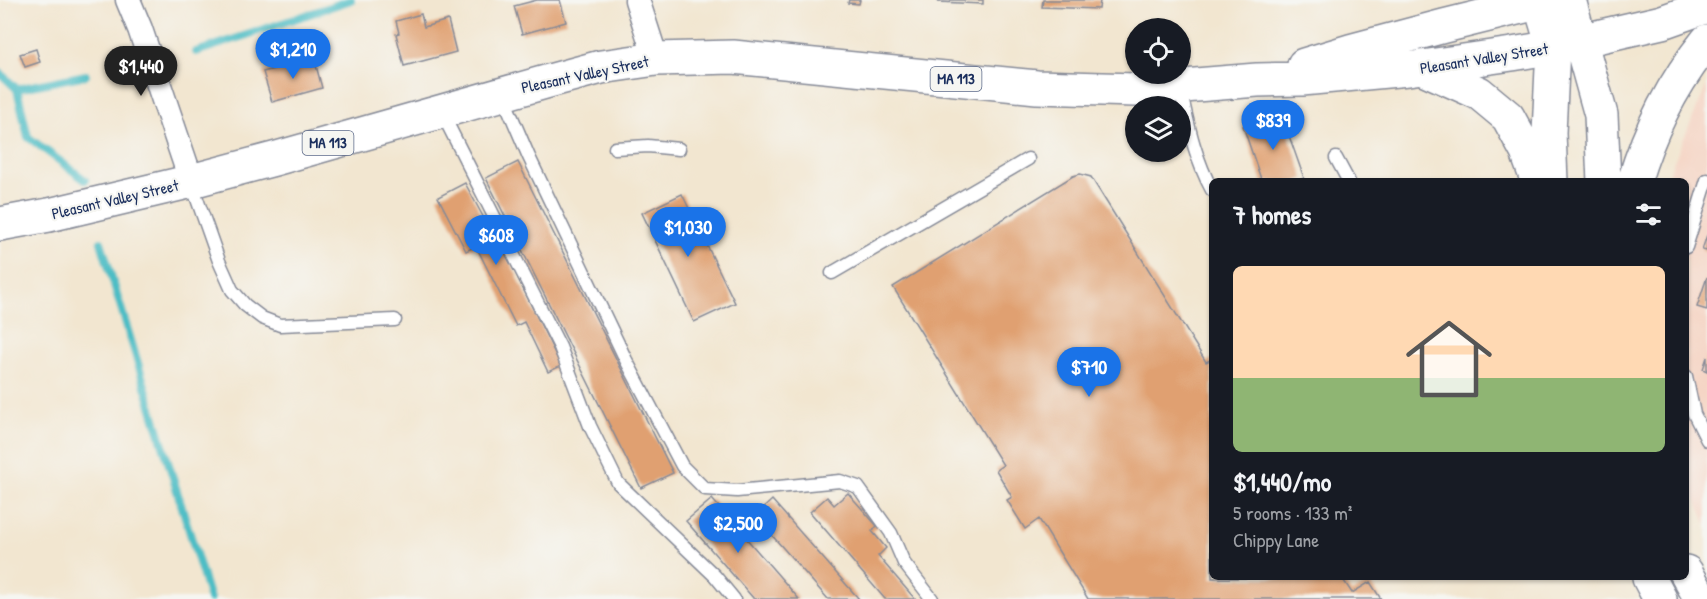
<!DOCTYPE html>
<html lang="en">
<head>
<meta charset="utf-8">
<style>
	body { margin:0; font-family:"Patrick Hand",sans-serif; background:#242831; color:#f1f3f6; height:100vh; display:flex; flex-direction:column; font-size:22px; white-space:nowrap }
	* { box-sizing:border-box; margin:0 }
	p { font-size:20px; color:#9ea1a6 }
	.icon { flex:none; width:33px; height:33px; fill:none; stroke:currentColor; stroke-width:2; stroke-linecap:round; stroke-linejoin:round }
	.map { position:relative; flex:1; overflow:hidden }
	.drawer { position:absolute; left:1209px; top:178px; width:480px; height:402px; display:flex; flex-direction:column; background:#171b24; border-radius:9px; box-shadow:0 2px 4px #0004 }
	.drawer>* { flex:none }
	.buttons { position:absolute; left:1125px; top:18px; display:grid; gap:12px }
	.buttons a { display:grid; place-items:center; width:66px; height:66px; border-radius:50%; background:#171b24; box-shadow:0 2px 4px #0004; font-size:30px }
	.price { position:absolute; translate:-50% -51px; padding:0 14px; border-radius:21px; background:#1a73e8; color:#fff; font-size:20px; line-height:39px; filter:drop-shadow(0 2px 3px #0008) }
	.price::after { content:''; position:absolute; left:50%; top:36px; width:18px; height:14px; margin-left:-9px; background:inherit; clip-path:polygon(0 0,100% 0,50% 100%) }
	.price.current { background:#222; color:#fff }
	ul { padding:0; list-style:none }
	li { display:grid; align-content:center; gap:12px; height:318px; padding:0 24px }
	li+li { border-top:2px solid #363941 }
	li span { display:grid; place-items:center; height:186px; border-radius:9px; color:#555 }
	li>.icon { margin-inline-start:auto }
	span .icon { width:108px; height:108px; fill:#fffc; stroke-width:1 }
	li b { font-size:26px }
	h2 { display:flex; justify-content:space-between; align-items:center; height:72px; padding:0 24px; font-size:26px }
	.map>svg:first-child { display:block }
</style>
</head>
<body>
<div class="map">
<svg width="1707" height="599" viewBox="0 0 1707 599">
	<rect width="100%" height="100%" fill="#f6f6f2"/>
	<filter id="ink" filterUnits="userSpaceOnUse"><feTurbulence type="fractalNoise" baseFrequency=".0167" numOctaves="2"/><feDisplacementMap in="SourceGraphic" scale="12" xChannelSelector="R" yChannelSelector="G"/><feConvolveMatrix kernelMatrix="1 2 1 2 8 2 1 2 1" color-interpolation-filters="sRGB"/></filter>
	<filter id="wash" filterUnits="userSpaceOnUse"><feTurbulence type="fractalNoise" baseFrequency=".008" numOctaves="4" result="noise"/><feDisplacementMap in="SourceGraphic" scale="24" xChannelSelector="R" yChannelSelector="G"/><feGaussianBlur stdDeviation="1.35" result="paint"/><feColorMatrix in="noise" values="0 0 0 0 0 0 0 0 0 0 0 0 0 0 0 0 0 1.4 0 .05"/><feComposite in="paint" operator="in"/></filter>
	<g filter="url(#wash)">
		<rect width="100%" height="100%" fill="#f2e6d0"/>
		<path fill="#f5d3c2" d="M1707,85v440l-21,-48v-295h-21z"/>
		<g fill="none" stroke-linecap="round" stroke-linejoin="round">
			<path stroke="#4ebdc5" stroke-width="8" d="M196,52l155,-52
				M0,73l17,16 69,-14
				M17,89l11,48 57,43
				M101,242l109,357"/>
		</g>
		<g id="blocks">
			<path fill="#e0a071" d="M537,0h23l6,22 -44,12 -8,-28z
				M849,0h11l-1,4 -11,-1z
				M938,0h45v4l-45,-2z
				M1043,0h57l-1,9 -57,-2z
				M421,14l3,13 24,-7 8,32 -52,14 -8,-32 3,-1 -3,-12z
				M36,49l4,13 -15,5 -5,-13z
				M314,58l8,30 -50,14 -9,-30z
				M1281,113l23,65 -9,4h-33l-19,-56z
				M518,162l155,311 -32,15 -155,-310z
				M1080,174l11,3 115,185 6,-3v219h130l10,15 18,-11 11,17h-293l-49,-80 -14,10 -18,-29 5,-3 -16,-27 7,-5 -110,-178 180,-111z
				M465,183l29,54 3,-2 64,131 -13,6 -24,-50 -8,4 -40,-80 -10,5 -28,-54z
				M682,194l53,109 -41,19 -52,-109z
				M1707,235v16l-5,-1z
				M1707,277v33l-10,-3z
				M1707,357v14l-4,-2z
				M848,493l29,33 -5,5 14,17 -8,8 37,43h-30l-75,-87 17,-15 7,8z
				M712,499l87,100h-45l-68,-78z
				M772,500l87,99h-31l-73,-83z"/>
		</g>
	</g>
	<g filter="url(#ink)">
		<use href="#blocks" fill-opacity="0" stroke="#868a97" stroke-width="1.5"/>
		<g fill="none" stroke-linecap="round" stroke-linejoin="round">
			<g stroke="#868a97" stroke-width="15">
				<path id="lane" d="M1180,89c8,35 15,70 32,101
					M502,94l27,63 97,203 56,106 23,23 32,2 103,-10 18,6 33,46 13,30 28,36
					M442,113l118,234 30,79 28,57 97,93 19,23
					M615,148l33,-2 31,3
					M1336,158l13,24
					M191,182l28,79 13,29 13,15 17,13 18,7 115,-5
					M1686,247l21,-67
					M832,273l196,-114
					M1686,376l8,38 13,26"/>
			</g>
			<g stroke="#868a97" stroke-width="27">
				<path id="street" d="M128,0l12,29 51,151
					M637,0l19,59"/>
			</g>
			<g stroke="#868a97" stroke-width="36">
				<path id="primary" d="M1304,65l46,-14 94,-25 105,-26
					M0,224l49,-9 135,-32 90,-24 275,-78 52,-14 55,-8 77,-2 304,30 98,3 122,-10 45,-1 106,-10 104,-15 41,-7 109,-25 45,-16"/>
			</g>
			<g stroke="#868a97" stroke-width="36">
				<path id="highway" d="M1569,0l32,115 3,67
					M1540,3l13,44 -4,86 2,49
					M1421,67l58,26 29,24 19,35 11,30
					M1634,182c15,-51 40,-100 73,-141
					M1686,572l15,27
					M1649,578l11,21"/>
			</g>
			<use href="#lane" stroke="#fff" stroke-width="12"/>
			<use href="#street" stroke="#fff" stroke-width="24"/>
			<use href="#primary" stroke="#fff" stroke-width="33"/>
			<use href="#highway" stroke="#fff" stroke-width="33"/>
		</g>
	</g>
	<g text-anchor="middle" stroke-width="4.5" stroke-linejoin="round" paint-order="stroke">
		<g fill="#f6f6f2" stroke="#5d6b8a" stroke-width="1.5">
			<rect x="930.5" y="67" width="51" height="24" rx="4.5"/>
			<rect x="302.5" y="131" width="51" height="24" rx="4.5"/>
		</g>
		<g font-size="15" font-weight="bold" fill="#1b2f5e">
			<text x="956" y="84">MA 113</text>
			<text x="328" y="148">MA 113</text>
		</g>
		<g font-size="16" fill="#1b2f5e" stroke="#f6f6f2">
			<text transform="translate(1484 58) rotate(-9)" y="6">Pleasant Valley Street</text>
			<text transform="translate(585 74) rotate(-12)" y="6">Pleasant Valley Street</text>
			<text transform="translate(115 199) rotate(-13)" y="6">Pleasant Valley Street</text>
		</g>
	</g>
</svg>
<div class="buttons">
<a><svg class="icon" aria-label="locate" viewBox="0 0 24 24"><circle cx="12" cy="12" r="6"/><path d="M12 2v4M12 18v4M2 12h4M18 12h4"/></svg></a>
<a><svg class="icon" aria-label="layers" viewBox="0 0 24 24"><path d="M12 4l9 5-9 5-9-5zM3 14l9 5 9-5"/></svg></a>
</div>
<b class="price" style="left:293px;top:80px">$1,210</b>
<b class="price current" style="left:141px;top:97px">$1,440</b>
<b class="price" style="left:1273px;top:151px">$839</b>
<b class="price" style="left:688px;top:258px">$1,030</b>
<b class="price" style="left:496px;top:266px">$608</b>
<b class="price" style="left:1089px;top:398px">$710</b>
<b class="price" style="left:738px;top:554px">$2,500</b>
<section class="drawer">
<h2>7 homes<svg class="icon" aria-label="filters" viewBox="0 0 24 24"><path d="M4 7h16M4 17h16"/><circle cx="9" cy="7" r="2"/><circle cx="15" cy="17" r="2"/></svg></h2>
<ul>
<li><span style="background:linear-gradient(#ffd9b3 60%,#8fb573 0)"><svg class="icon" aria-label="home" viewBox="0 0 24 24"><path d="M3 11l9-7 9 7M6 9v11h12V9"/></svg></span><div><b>$1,440/mo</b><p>5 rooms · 133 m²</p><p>Chippy Lane</p></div></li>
</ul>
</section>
</div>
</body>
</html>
